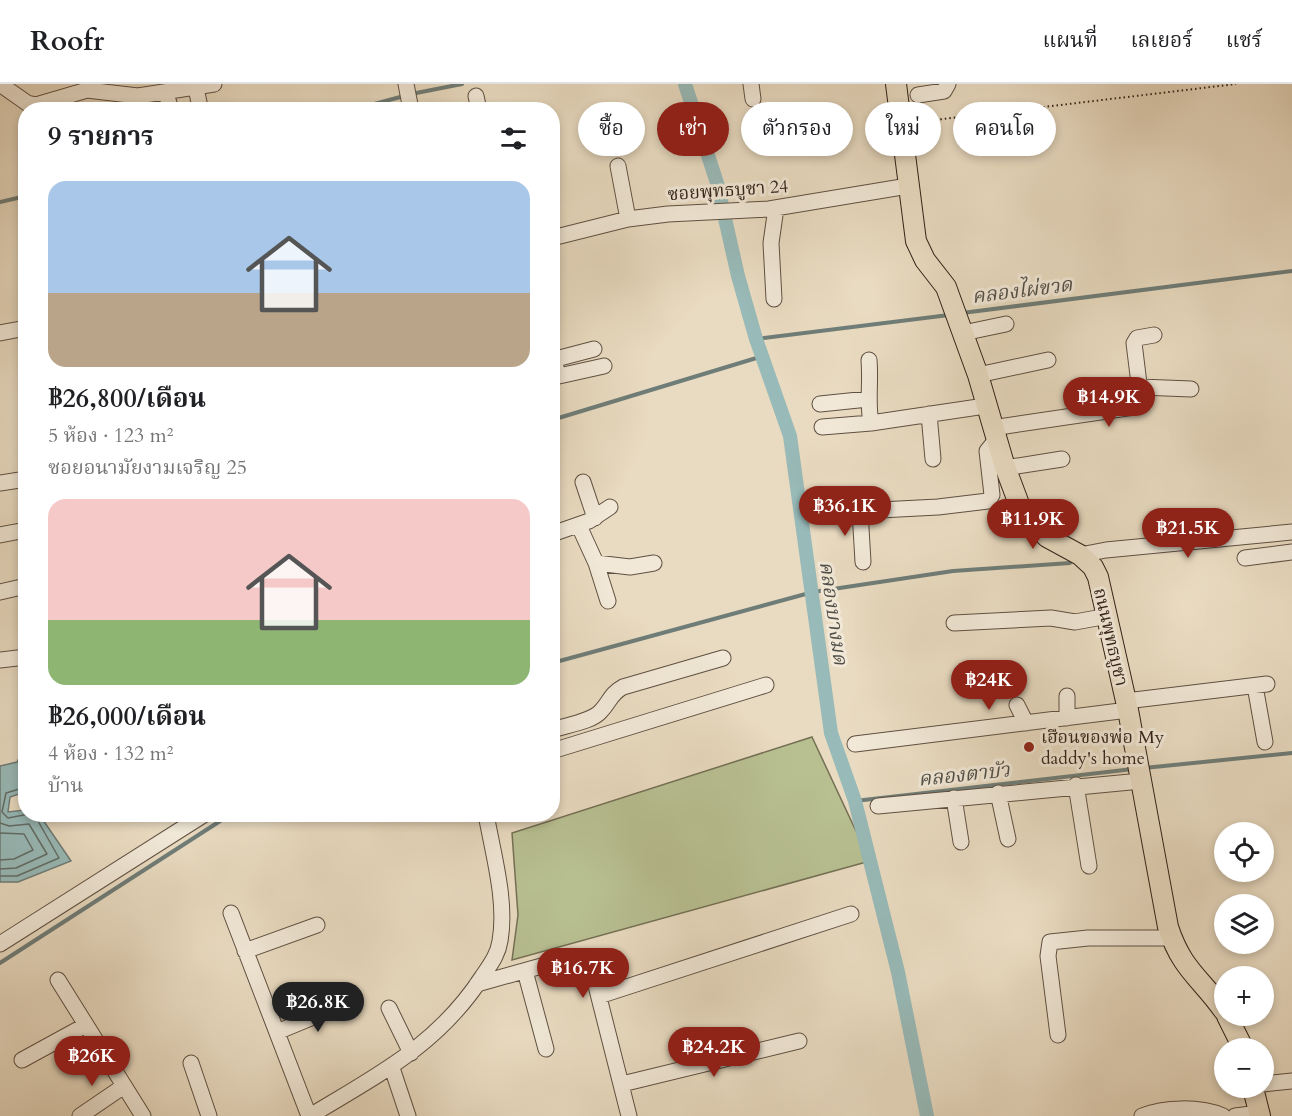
<!DOCTYPE html>
<html lang="th">
<head>
<meta charset="utf-8">
<style>
	body { margin:0; font-family:Cardo,"Noto Serif Thai",serif; background:#f6f6f6; color:#202124; height:100vh; display:flex; flex-direction:column; font-size:22px; white-space:nowrap }
	* { box-sizing:border-box; margin:0 }
	p { font-size:20px; color:#757577 }
	.icon { flex:none; width:33px; height:33px; fill:none; stroke:currentColor; stroke-width:2; stroke-linecap:round; stroke-linejoin:round }
	.map { position:relative; flex:1; overflow:hidden }
	.details { position:absolute; left:18px; top:18px; width:542px; height:720px; display:flex; flex-direction:column; background:#fff; border-radius:24px; box-shadow:0 3px 9px #0003 }
	.details>* { flex:none }
	.guide { position:absolute; left:578px; top:18px; width:570px; height:54px; display:flex; gap:12px }
	.buttons { position:absolute; left:1214px; top:738px; display:grid; gap:12px }
	.buttons a { display:grid; place-items:center; width:60px; height:60px; border-radius:50%; background:#fff; box-shadow:0 3px 9px #0003; font-size:30px }
	.price { position:absolute; translate:-50% -51px; padding:0 14px; border-radius:21px; background:#8f2418; color:#fff; font-size:20px; line-height:39px; filter:drop-shadow(0 2px 3px #0008) }
	.price::after { content:''; position:absolute; left:50%; top:36px; width:18px; height:14px; margin-left:-9px; background:inherit; clip-path:polygon(0 0,100% 0,50% 100%) }
	.price.selected { background:#222; color:#fff }
	ul { padding:0; list-style:none }
	li { display:grid; align-content:center; gap:12px; height:318px; padding:0 30px }
	li span { display:grid; place-items:center; height:186px; border-radius:18px; color:#555 }
	li>.icon { margin-inline-start:auto }
	span .icon { width:108px; height:108px; fill:#fffc; stroke-width:1 }
	li b { font-size:26px }
	h2 { display:flex; justify-content:space-between; align-items:center; height:72px; padding:0 30px; font-size:26px }
	.tag { padding:0 21px; border-radius:27px; background:#fff; box-shadow:0 3px 9px #0003; font-size:21px; line-height:54px }
	.tag.selected { background:#8f2418; color:#fff }
	header { display:flex; align-items:center; gap:36px; box-sizing:border-box; height:84px; padding:0 30px; background:#fff; border-bottom:2px solid #e0e0e0 }
	header strong { font-size:28px }
	nav { display:flex; gap:33px; margin-inline-start:auto; font-size:21px }
	.map>svg:first-child { display:block }
</style>
</head>
<body>
<header>
<strong>Roofr</strong>
<nav><a>แผนที่</a><a>เลเยอร์</a><a>แชร์</a></nav>
</header>
<div class="map">
<svg width="1292" height="1032" viewBox="0 0 1292 1032">
	<rect width="100%" height="100%" fill="#e9dbc1"/>
	<filter id="stains"><feTurbulence type="fractalNoise" baseFrequency=".00333" numOctaves="4"/><feColorMatrix values="0 0 0 0 .2 0 0 0 0 .09 0 0 0 0 .02 0 0 0 .5 -.17"/></filter>
	<radialGradient id="worn" r=".72"><stop offset=".6" stop-color="#630" stop-opacity="0"/><stop offset="1" stop-color="#630" stop-opacity=".3"/></radialGradient>
	<path fill="#b8c092" stroke="#747055" stroke-width="1.5" d="M812,653l58,124 -358,99 6,-45 -6,-82z"/>
	<path fill="#98bab8" stroke="#6f7d78" stroke-width="1.5" d="M25,662v46l-15,5 -2,15 17,-2 1,4 15,3 30,44 -53,21h-18v-116l17,-4z"/>
	<g fill="none" stroke-linecap="round" stroke-linejoin="round">
		<path stroke="#646e68" stroke-width="1.5" d="M26,703l-20,6 -4,19 6,6 21,-4
			M0,739l9,3 20,-2 18,30 -31,14 -16,1
			M0,749l24,1 9,16 -19,9 -14,1
			M0,792h17l42,-18 -25,-44"/>
		<path stroke="#6f7d78" stroke-width="4" d="M411,10l51,-10
			M352,26l52,-14
			M0,118l26,-6
			M962,229l330,-42
			M756,255l193,-24
			M552,336l211,-64
			M552,579l261,-71 140,-21 117,-8
			M1144,684l148,-15
			M855,717l278,-32
			M0,879l231,-149"/>
		<path stroke="#98bab8" stroke-width="14" d="M685,0l32,99 21,93 18,63 34,97 41,297 24,68 15,60 28,111 29,144"/>
		<g stroke="#5f5042" stroke-width="17">
			<path id="minor" d="M0,0l27,19 9,2 51,-15 51,6 76,-12
				M406,0l5,26
				M751,0l2,15
				M196,4l4,19
				M166,9l5,17
				M918,11l26,-4 4,-7
				M476,12l3,14
				M618,82l10,53
				M552,154l76,-19 40,-5 101,-5 139,-23
				M774,215l-3,-56 5,-35
				M0,249l26,-5
				M963,249l43,-9
				M552,276l42,-11
				M553,276l6,16 45,-10
				M869,276c2,22 -2,42 2,63
				M978,291l70,-15
				M1140,303l51,2
				M820,320l48,-5
				M929,330l4,45
				M822,343l49,-4 114,-17
				M992,344l142,-21 7,-7 -7,-57 3,-5 17,-3
				M1005,384l57,-9
				M583,398l12,36
				M0,399l26,-4
				M860,427l3,51
				M841,428l97,-5 50,-6 4,-6 -5,-44 9,-11
				M579,442l17,37 12,38
				M552,450l37,-13 21,-14
				M0,451l26,-5
				M1080,471l26,-5 186,-18
				M1245,474l47,-6
				M596,479l34,4 24,-4
				M0,508l26,-6
				M954,539l97,-5 24,4 33,-6
				M0,576l26,-3
				M1255,602l10,56
				M1067,612v22
				M1126,617l141,-17
				M1017,621l9,18
				M552,646c14,-5 40,-8 49,-19 9,-9 9,-17 22,-24l100,-29
				M855,660l273,-34
				M552,667l214,-66
				M1076,701l13,81
				M998,709l10,46
				M954,714l7,44
				M878,722l263,-25
				M231,829l78,203
				M0,860l205,-130
				M245,867l72,-26
				M525,887l21,78
				M58,896l85,136
				M477,900l86,-24 10,-2 14,3 4,5 38,150
				M599,912l252,-82
				M389,924l22,45
				M277,948l70,-29
				M1058,951l-10,-79 2,-14 38,-4h84
				M22,976l64,-35
				M191,979l18,53
				M392,984l16,48
				M622,1000l177,-43
				M1263,1000l29,-3
				M80,1032l44,-30
				M310,1032c67,-41 127,-70 172,-139 8,-12 16,-22 18,-36 7,-40 -7,-87 -14,-127
				M1142,1032c22,-9 58,-10 81,0
				M1235,1032l24,-3"/>
		</g>
		<g stroke="#312118" stroke-width="22">
			<path id="major" d="M896,0l20,157 9,19 21,27 32,88 26,89 18,48 25,25 33,18 13,12 5,10 30,133 40,217c14,43 32,50 56,84
				M1227,932l16,32
				M1253,1004l7,28"/>
		</g>
		<path stroke="#312118" stroke-width="2" stroke-dasharray="1.5 3" stroke-linecap="butt" d="M918,38l318,-38"/>
		<use href="#minor" stroke="#f1e8d7" stroke-width="15"/>
		<use href="#major" stroke="#e9dbc1" stroke-width="20"/>
	</g>
	<circle fill="#8f2418" stroke="#f1e8d7" stroke-width="2" cx="1029" cy="663" r="6"/>
	<g text-anchor="middle" stroke-width="6" stroke-linejoin="round" paint-order="stroke">
		<g font-size="18" fill="#312118" stroke="#f1e8d7">
			<text transform="translate(728 106) rotate(-4)" y="6">ซอยพุทธบูชา 24</text>
			<text transform="translate(1111 553) rotate(77)" y="6">ถนนพุทธบูชา</text>
		</g>
		<g font-size="18" fill="#312118" stroke="#f1e8d7" text-anchor="start">
			<text x="1041" y="659">เฮือนของพ่อ My<tspan x="1041" dy="21">daddy's home</tspan></text>
		</g>
		<g font-size="20" font-style="italic" fill="#504f48" stroke="#f1e8d7">
			<text transform="translate(1022 206) rotate(-7)" y="7">คลองไผ่ขวด</text>
			<text transform="translate(834 529) rotate(82)" y="7">คลองบางมด</text>
			<text transform="translate(964 690) rotate(-6)" y="7">คลองตาบัว</text>
		</g>
	</g>
	<rect width="100%" height="100%" filter="url(#stains)"/>
	<rect width="100%" height="100%" fill="url(#worn)"/>
</svg>
<div class="buttons">
<a><svg class="icon" aria-label="locate" viewBox="0 0 24 24"><circle cx="12" cy="12" r="6"/><path d="M12 2v4M12 18v4M2 12h4M18 12h4"/></svg></a>
<a><svg class="icon" aria-label="layers" viewBox="0 0 24 24"><path d="M12 4l9 5-9 5-9-5zM3 14l9 5 9-5"/></svg></a>
<a>+</a>
<a>−</a>
</div>
<b class="price" style="left:1109px;top:344px">฿14.9K</b>
<b class="price" style="left:845px;top:453px">฿36.1K</b>
<b class="price" style="left:1033px;top:466px">฿11.9K</b>
<b class="price" style="left:1188px;top:475px">฿21.5K</b>
<b class="price" style="left:989px;top:627px">฿24K</b>
<b class="price" style="left:583px;top:915px">฿16.7K</b>
<b class="price selected" style="left:318px;top:949px">฿26.8K</b>
<b class="price" style="left:714px;top:994px">฿24.2K</b>
<b class="price" style="left:92px;top:1003px">฿26K</b>
<div class="guide">
<a class="tag">ซื้อ</a>
<a class="tag selected">เช่า</a>
<a class="tag">ตัวกรอง</a>
<a class="tag">ใหม่</a>
<a class="tag">คอนโด</a>
</div>
<section class="details">
<h2>9 รายการ<svg class="icon" aria-label="filters" viewBox="0 0 24 24"><path d="M4 7h16M4 17h16"/><circle cx="9" cy="7" r="2"/><circle cx="15" cy="17" r="2"/></svg></h2>
<ul>
<li><span style="background:linear-gradient(#a9c7e8 60%,#b9a48a 0)"><svg class="icon" aria-label="home" viewBox="0 0 24 24"><path d="M3 11l9-7 9 7M6 9v11h12V9"/></svg></span><div><b>฿26,800/เดือน</b><p>5 ห้อง · 123 m²</p><p>ซอยอนามัยงามเจริญ 25</p></div></li>
<li><span style="background:linear-gradient(#f6c9c9 65%,#8fb573 0)"><svg class="icon" aria-label="home" viewBox="0 0 24 24"><path d="M3 11l9-7 9 7M6 9v11h12V9"/></svg></span><div><b>฿26,000/เดือน</b><p>4 ห้อง · 132 m²</p><p>บ้าน</p></div></li>
</ul>
</section>
</div>
</body>
</html>
